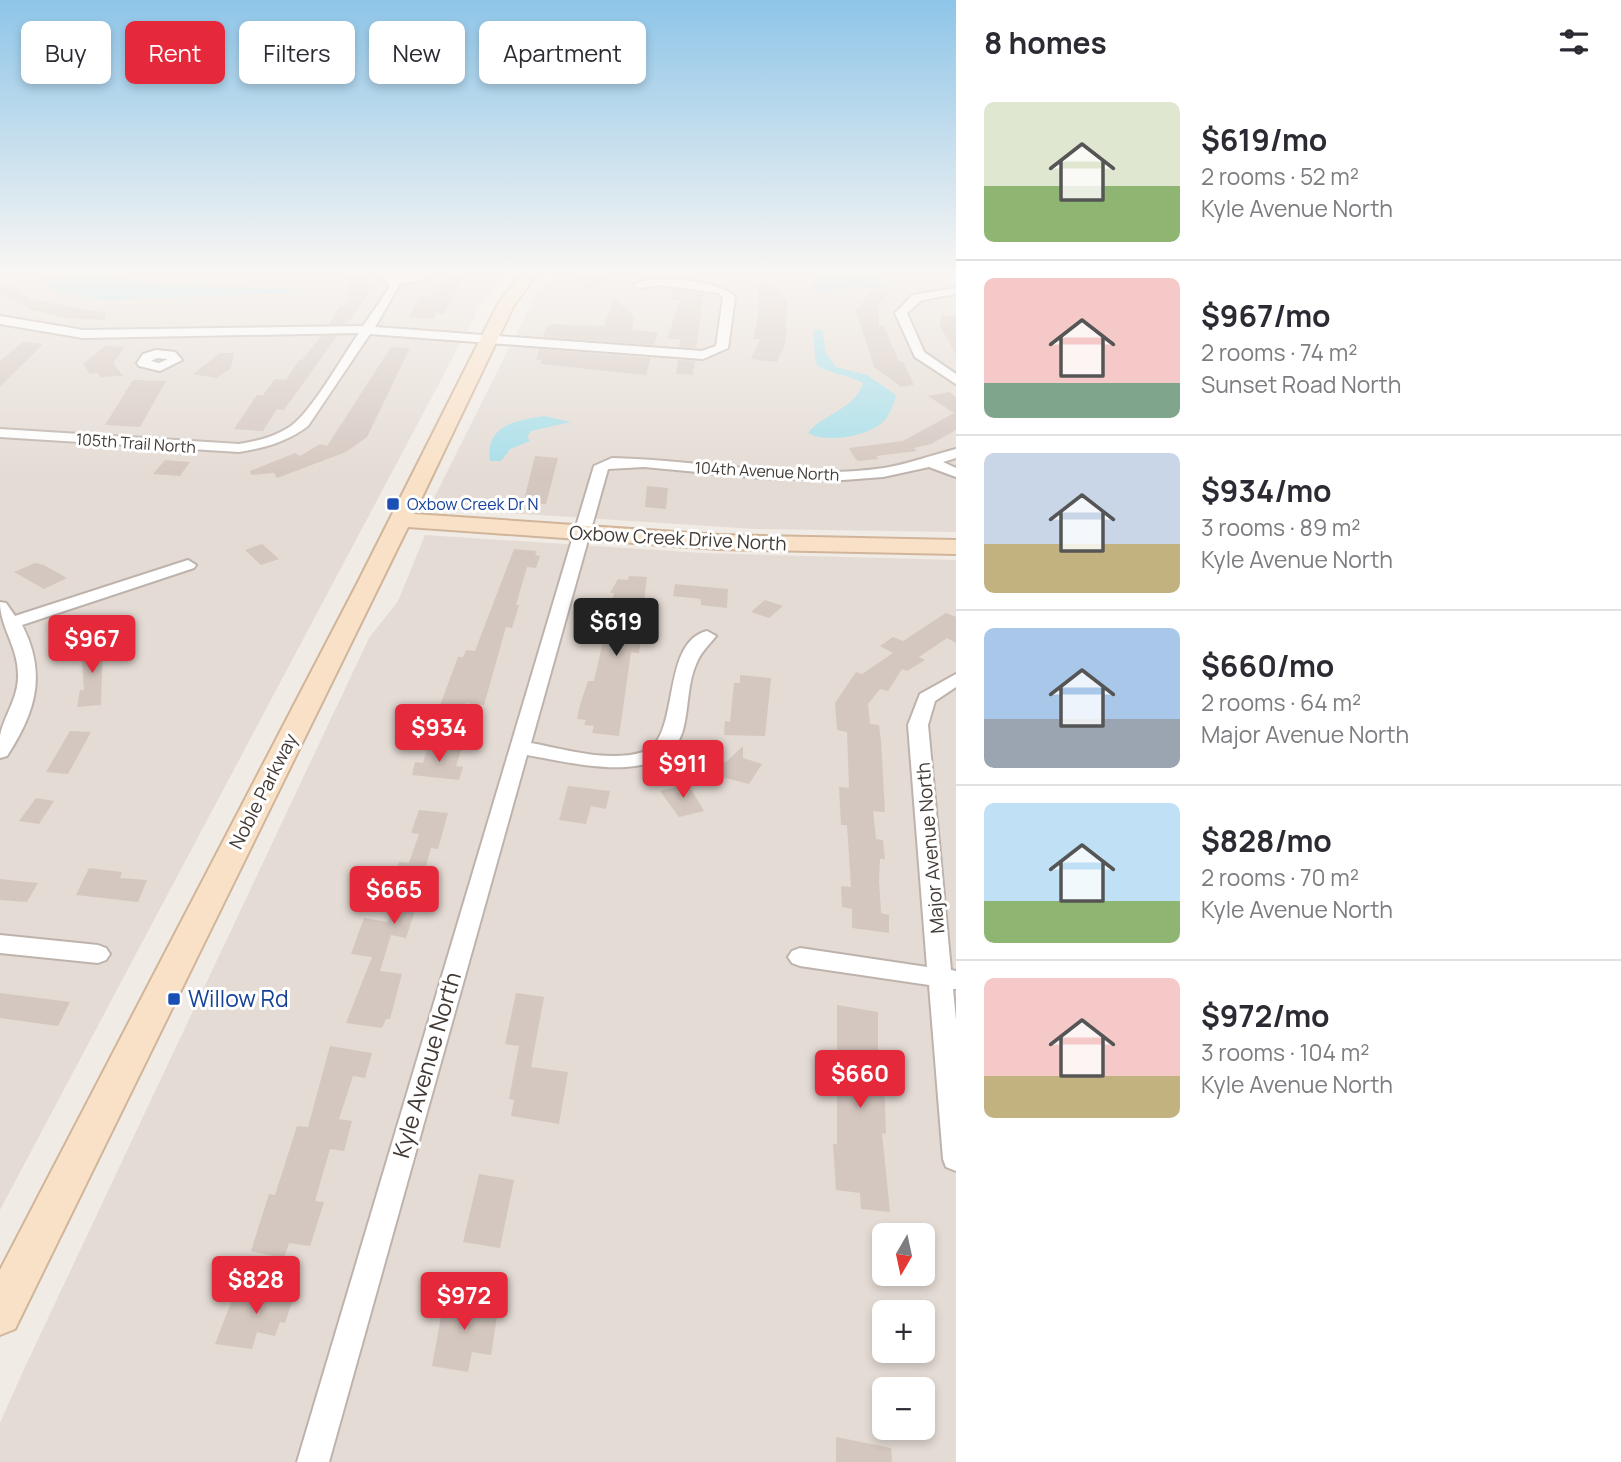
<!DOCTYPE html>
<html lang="en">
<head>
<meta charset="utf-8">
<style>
	body { margin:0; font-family:Manrope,sans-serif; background:#f2f2f3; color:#2b2b33; height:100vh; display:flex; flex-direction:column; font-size:26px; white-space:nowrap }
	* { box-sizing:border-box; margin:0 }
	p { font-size:23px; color:#7c7c81 }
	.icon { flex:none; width:38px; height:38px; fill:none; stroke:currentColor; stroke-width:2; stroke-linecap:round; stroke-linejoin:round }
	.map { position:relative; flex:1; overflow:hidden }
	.details { display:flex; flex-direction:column; background:#fff; width:665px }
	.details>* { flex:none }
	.top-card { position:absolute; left:21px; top:21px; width:665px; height:63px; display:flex; gap:14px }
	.needle { width:46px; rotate:189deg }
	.tools { position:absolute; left:872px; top:1223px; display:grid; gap:14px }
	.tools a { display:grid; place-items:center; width:63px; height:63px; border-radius:10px; background:#fff; box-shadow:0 4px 10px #0003; font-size:35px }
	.price { position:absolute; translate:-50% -60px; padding:0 16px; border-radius:7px; background:#e5283a; color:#fff; font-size:23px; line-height:46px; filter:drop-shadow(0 2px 4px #0008) }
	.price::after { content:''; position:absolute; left:50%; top:42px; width:21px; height:16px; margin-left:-10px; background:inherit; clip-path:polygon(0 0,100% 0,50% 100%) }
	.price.selected { background:#222; color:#fff }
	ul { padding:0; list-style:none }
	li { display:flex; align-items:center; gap:21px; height:175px; padding:0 28px }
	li+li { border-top:2px solid #e1e1e2 }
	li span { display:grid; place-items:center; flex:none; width:196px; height:140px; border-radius:10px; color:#555 }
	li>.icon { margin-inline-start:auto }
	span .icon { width:84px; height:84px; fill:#fffc; stroke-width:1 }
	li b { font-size:30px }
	h2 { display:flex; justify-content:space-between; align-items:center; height:84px; padding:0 28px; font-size:30px }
	.pill { padding:0 24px; border-radius:10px; background:#fff; box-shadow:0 4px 10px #0003; font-size:24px; line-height:63px }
	.pill.selected { background:#e5283a; color:#fff }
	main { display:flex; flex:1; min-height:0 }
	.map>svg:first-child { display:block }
</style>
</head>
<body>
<main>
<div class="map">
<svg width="956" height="1462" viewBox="0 0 956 1462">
	<rect width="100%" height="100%" fill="#f1ebe5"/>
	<path fill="#e4dbd4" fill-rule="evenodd" d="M0,272h511l-26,25 -485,913z
		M556,272h400v260l-202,-3 -325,-21 109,-218z
		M425,535l278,18 253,7v902h-956v-39l24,-54 345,-731 29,-37zM884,1236h38v38h-38zM884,1312h38v39h-38zM884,1390h38v38h-38z"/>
	<path fill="#a7dee9" d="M818,272h40l20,6 3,7 12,4 -41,-3 -28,7 -12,-4z
		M86,275l91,11 116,3 8,3 -196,8 -45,-8 -17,-10v-3z
		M818,329l5,2 3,22 10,14 31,8 29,20c-2,9 -6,19 -12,26 -15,15 -57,23 -76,12 15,-20 47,-23 55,-50 -10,-7 -43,-12 -46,-18 -4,-10 -2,-24 -4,-34z
		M544,416l27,6 -40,9 -4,6 3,4 -20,8 -9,12h-11c-5,-37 26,-40 54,-45z"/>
	<path fill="#d4c7bf" d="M588,272h27l-27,18 -12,-10z
		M450,273h14l-20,42 -7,-3 -4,7 -25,-2 13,-21 10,1 6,-12h8z
		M353,275l21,11 -27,38v-5l-3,5h-15l12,-19h6l1,-22z
		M758,281l22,9 7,11 -1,40 -9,21 -26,-3 9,-20h-7l5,-22z
		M11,284l18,15 77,14 -1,7 -40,-2 -33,-8 -32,-16v-8z
		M673,290l31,4 -8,54 -17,-1 1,-8h-13l13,-39h-8z
		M871,291l17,3 -10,10 1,22h5l15,36h4l11,23 -13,2 -27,-20 -18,-56z
		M614,298l20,18 -2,14 26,2 -4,13 -111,-8 4,-11 4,-2 53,2z
		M941,315l15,1v39l-16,-29z
		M321,336h16l-53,74 -7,-1 -14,22 -29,-2 23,-34h6l12,-16 11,1 13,-20h3z
		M23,342l20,2 -43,43v-26z
		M105,346l20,1 -12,16 10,13 -23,1 -2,-4 -8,1 -7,-10z
		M391,347l19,1 -43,89 -21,15 -69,26 -3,-5 -23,2 -1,-4 45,-18 5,3 20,-12 7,2z
		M539,349l112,9 -5,17 -106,-11 2,-4h-6z
		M220,353h14l-3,15 -8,6 -7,4 -23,-4z
		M678,360l17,1 -2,14 -17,-1z
		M133,380l33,1 -26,46 -35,-2z
		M949,392l7,5v33l-25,14 -17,4 3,3 -41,5 3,3 -21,2 -4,-4 -5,-9 54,-7 51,-28 -26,-17z
		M535,456l23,2 -12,46h-23z
		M165,460l25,2 -10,14 -27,-2z
		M647,486l21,2 -2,21 -21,-2z
		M262,544l17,15 -18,6 -16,-15z
		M514,549l23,2 -2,4 5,1 -4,12 -9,-1 -11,38h3l-7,23 -6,-1 -22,78 -18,-2 -3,7 -24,-2 19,-51h5l3,-7 9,1z
		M35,563l9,2 23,13 -23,11 -30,-17z
		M629,576l18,1 -3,24h3l-8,52 -8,-1 -12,84 -27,-3 2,-7 -10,-1 2,-5 -9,-1 3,-14 8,-24h6l20,-88h-4l8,-14 10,1z
		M675,584l53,5 -1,19 -26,-3v-6l-28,-3z
		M765,600l18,6 -14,12 -18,-6z
		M946,613l10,4v26l-9,-5 -28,19 6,3 -18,11 -5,-2 -14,22 -8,-2 -12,15 2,20 9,1 2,16 4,71 -12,-1 3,28 7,1 2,19h-5l-1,21 2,33 8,2v18l-37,-5v-19l-10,-2 -1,-21 10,1 -4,-62h-6l-2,-38 10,1 -2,-56 -10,-2 -2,-27 21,-31 6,2 31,-21 -13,-7 13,-9 10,4z
		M103,642l-2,63 -24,2 3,-17h4l-3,-45z
		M740,675l31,3 -6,58 -41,-1 1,-14 5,1 4,-39h6z
		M70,731l21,1 -23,42 -22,-2z
		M428,746l33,4 -5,16 7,1 -4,13 -47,-5 3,-13 8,1z
		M743,746v12l19,6 -13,20 -43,-11 11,-14 9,3z
		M688,784l16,27 -25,6 -19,-26z
		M568,786l42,5 -4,18 -15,-3 -5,18 -27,-4z
		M36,798l18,3 -15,23 -20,-3z
		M419,810l29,3 -10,36 -7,-1 -9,31 10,1 -6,22 -8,-1 -12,37 -15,-3 -11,36 22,3 -12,45h-4l-4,9 -36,-5 26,-66 -21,-3 13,-36 24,4 9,-32 -7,-1 9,-27 10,1 10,-29 -8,-1z
		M89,868l33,4 -2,6 27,2 -9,22 -62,-7z
		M0,879l38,4 -11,19 -27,-2z
		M0,993l70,9 -12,24 -58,-8z
		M516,993l28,4 -13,70 37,5 -9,52 -48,-8 3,-16 -5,-1 10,-53 -14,-2z
		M837,1005l41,7v65l6,1 2,56 -4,-1 8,79 -29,-3 -1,-16 -24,-3 -3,-46h4z
		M330,1046l42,7 -7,25 -12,-2 -14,43 13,2 -8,30 -14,-2 -15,52 9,1 -14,44 -21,-3 -5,15 -33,-7 18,-57 6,1 22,-69 11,1z
		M479,1174l35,6 -14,68 -37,-6z
		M267,1283l30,4 -12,36 -5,-1 -5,14 -18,-4 -5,17 -37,-5 20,-52 26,5z
		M445,1295l54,9 -8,51 -19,-3 -4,20 -36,-6z
		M836,1437l55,11 1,14h-56z"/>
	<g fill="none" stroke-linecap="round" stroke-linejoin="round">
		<g stroke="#beb3ac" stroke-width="4">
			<path id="street" d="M374,272h13l10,6 30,-6 -3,7 -24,5 -25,43 327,24 14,-5 7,-48 -4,-5 -60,-8 -19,3 -6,-3c17,-12 88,-4 101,12l-7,51 -25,11 -333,-25 -62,92c-21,16 -44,22 -69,26l-239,-15v-8l239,15c18,-3 36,-7 52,-18 21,-15 51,-69 68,-93l-276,5 -83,-14v-8l83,14 280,-4 25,-36 1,-7z
				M956,288v6l-34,6 -15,13 17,39 32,22v10l-41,-27 -20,-44 18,-18z
				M156,350l19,2 7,8 -22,11 -21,-5 -2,-3 6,-9zM157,358l10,1h1l-9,4 -8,-2z
				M956,449v9l-13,4 13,6v9l-27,-10 -46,10 -40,3 -81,-2 -118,-11 -36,2 -77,274c33,6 78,20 112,9 39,-13 16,-109 64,-121l9,5c-7,9 -15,16 -19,26 -10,21 -8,46 -14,68 -17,59 -113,32 -156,25l-198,707h-32l297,-996 18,-8c90,2 182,23 272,10 25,-4 48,-13 72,-19z
				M188,560l8,5 -2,3 -172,57c25,48 14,87 -15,131l-7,2c0,-7 0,-15 0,-22 4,-21 19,-38 18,-62 0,-27 -18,-47 -18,-72l6,1 9,13z
				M956,674v13l-21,14 -7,24 23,245 5,1v18h-3l3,31v151l-10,-4 -3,-8 -14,-174 -129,-19 -8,-3 -4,-6 4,-6 8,-3 127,19 -19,-242 12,-31z
				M0,935l98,10 8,3 4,6 -4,6 -8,3 -98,-10z"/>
		</g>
		<g stroke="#d0b59b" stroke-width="4">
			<path id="secondary" d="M523,272h16l-25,33 -100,209 305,21 237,5v14l-237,-5 -311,-22 -393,802 -15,6v-65l358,-688 140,-278z"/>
		</g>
		<use href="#street" fill="#fff" fill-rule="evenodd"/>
		<use href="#secondary" fill="#f9e1c7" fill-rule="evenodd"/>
	</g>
	<linearGradient id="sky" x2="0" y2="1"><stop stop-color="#8ec5e8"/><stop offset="0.57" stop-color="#f9f6f3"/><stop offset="1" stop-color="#f9f6f3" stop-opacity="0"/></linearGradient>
	<rect width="956" height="477" fill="url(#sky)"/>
	<g fill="#1a4fb4" stroke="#fff" stroke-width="2.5">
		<rect x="386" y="497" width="14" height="14" rx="3.5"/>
		<rect x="167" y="992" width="14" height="14" rx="3.5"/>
	</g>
	<g text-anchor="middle" stroke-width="6" stroke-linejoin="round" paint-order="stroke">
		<g font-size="16" fill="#433a35" stroke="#fff">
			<text transform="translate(136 443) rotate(4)" y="6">105th Trail North</text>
			<text transform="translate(767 471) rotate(3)" y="6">104th Avenue North</text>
		</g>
		<g font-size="16" fill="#164399" stroke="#fff" text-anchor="start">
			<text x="407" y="510">Oxbow Creek Dr N</text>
		</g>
		<g font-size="19" fill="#433a35" stroke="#fff">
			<text transform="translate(678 538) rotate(3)" y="7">Oxbow Creek Drive North</text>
			<text transform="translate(263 791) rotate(-63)" y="7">Noble Parkway</text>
			<text transform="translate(930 848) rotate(-95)" y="7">Major Avenue North</text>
		</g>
		<g font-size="23" fill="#164399" stroke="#fff" text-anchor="start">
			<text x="188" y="1007">Willow Rd</text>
		</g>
		<g font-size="23" fill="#433a35" stroke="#fff">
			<text transform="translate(427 1065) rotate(-74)" y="8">Kyle Avenue North</text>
		</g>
	</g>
</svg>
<div class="tools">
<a><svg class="needle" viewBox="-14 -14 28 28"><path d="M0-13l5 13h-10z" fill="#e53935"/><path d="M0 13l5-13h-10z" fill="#7c7c81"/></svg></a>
<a>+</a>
<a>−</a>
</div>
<b class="price selected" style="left:616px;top:658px">$619</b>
<b class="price" style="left:92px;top:675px">$967</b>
<b class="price" style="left:439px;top:764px">$934</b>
<b class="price" style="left:683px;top:800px">$911</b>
<b class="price" style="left:394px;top:926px">$665</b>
<b class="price" style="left:860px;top:1110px">$660</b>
<b class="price" style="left:256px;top:1316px">$828</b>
<b class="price" style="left:464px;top:1332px">$972</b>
<div class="top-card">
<a class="pill">Buy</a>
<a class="pill selected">Rent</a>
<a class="pill">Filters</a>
<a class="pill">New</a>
<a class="pill">Apartment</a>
</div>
</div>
<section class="details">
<h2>8 homes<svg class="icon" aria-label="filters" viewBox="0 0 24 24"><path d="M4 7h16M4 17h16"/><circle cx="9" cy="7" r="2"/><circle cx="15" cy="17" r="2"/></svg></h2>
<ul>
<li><span style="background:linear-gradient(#dfe7d0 60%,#8fb573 0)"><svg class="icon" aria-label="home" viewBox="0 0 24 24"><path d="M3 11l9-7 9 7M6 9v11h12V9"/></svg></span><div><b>$619/mo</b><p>2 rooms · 52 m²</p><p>Kyle Avenue North</p></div></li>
<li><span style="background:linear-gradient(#f6c9c9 75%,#7fa58c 0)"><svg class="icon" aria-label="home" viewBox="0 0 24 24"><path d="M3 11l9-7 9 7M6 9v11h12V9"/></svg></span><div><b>$967/mo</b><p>2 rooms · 74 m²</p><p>Sunset Road North</p></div></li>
<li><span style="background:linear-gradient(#c9d6e8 65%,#c2b280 0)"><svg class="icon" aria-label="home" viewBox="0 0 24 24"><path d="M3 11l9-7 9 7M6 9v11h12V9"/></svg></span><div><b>$934/mo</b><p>3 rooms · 89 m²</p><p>Kyle Avenue North</p></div></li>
<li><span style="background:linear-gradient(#a9c7e8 65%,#9aa5b1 0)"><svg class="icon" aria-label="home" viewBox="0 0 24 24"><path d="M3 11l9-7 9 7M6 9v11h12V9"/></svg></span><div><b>$660/mo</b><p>2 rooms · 64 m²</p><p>Major Avenue North</p></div></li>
<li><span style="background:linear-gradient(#bfe0f5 70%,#8fb573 0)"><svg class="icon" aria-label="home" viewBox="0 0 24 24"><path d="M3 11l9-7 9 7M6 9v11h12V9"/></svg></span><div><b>$828/mo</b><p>2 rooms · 70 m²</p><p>Kyle Avenue North</p></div></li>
<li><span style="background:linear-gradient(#f6c9c9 70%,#c2b280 0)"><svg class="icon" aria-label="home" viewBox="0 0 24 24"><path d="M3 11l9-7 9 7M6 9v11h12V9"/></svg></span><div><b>$972/mo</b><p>3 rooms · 104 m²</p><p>Kyle Avenue North</p></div></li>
</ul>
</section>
</main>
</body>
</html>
